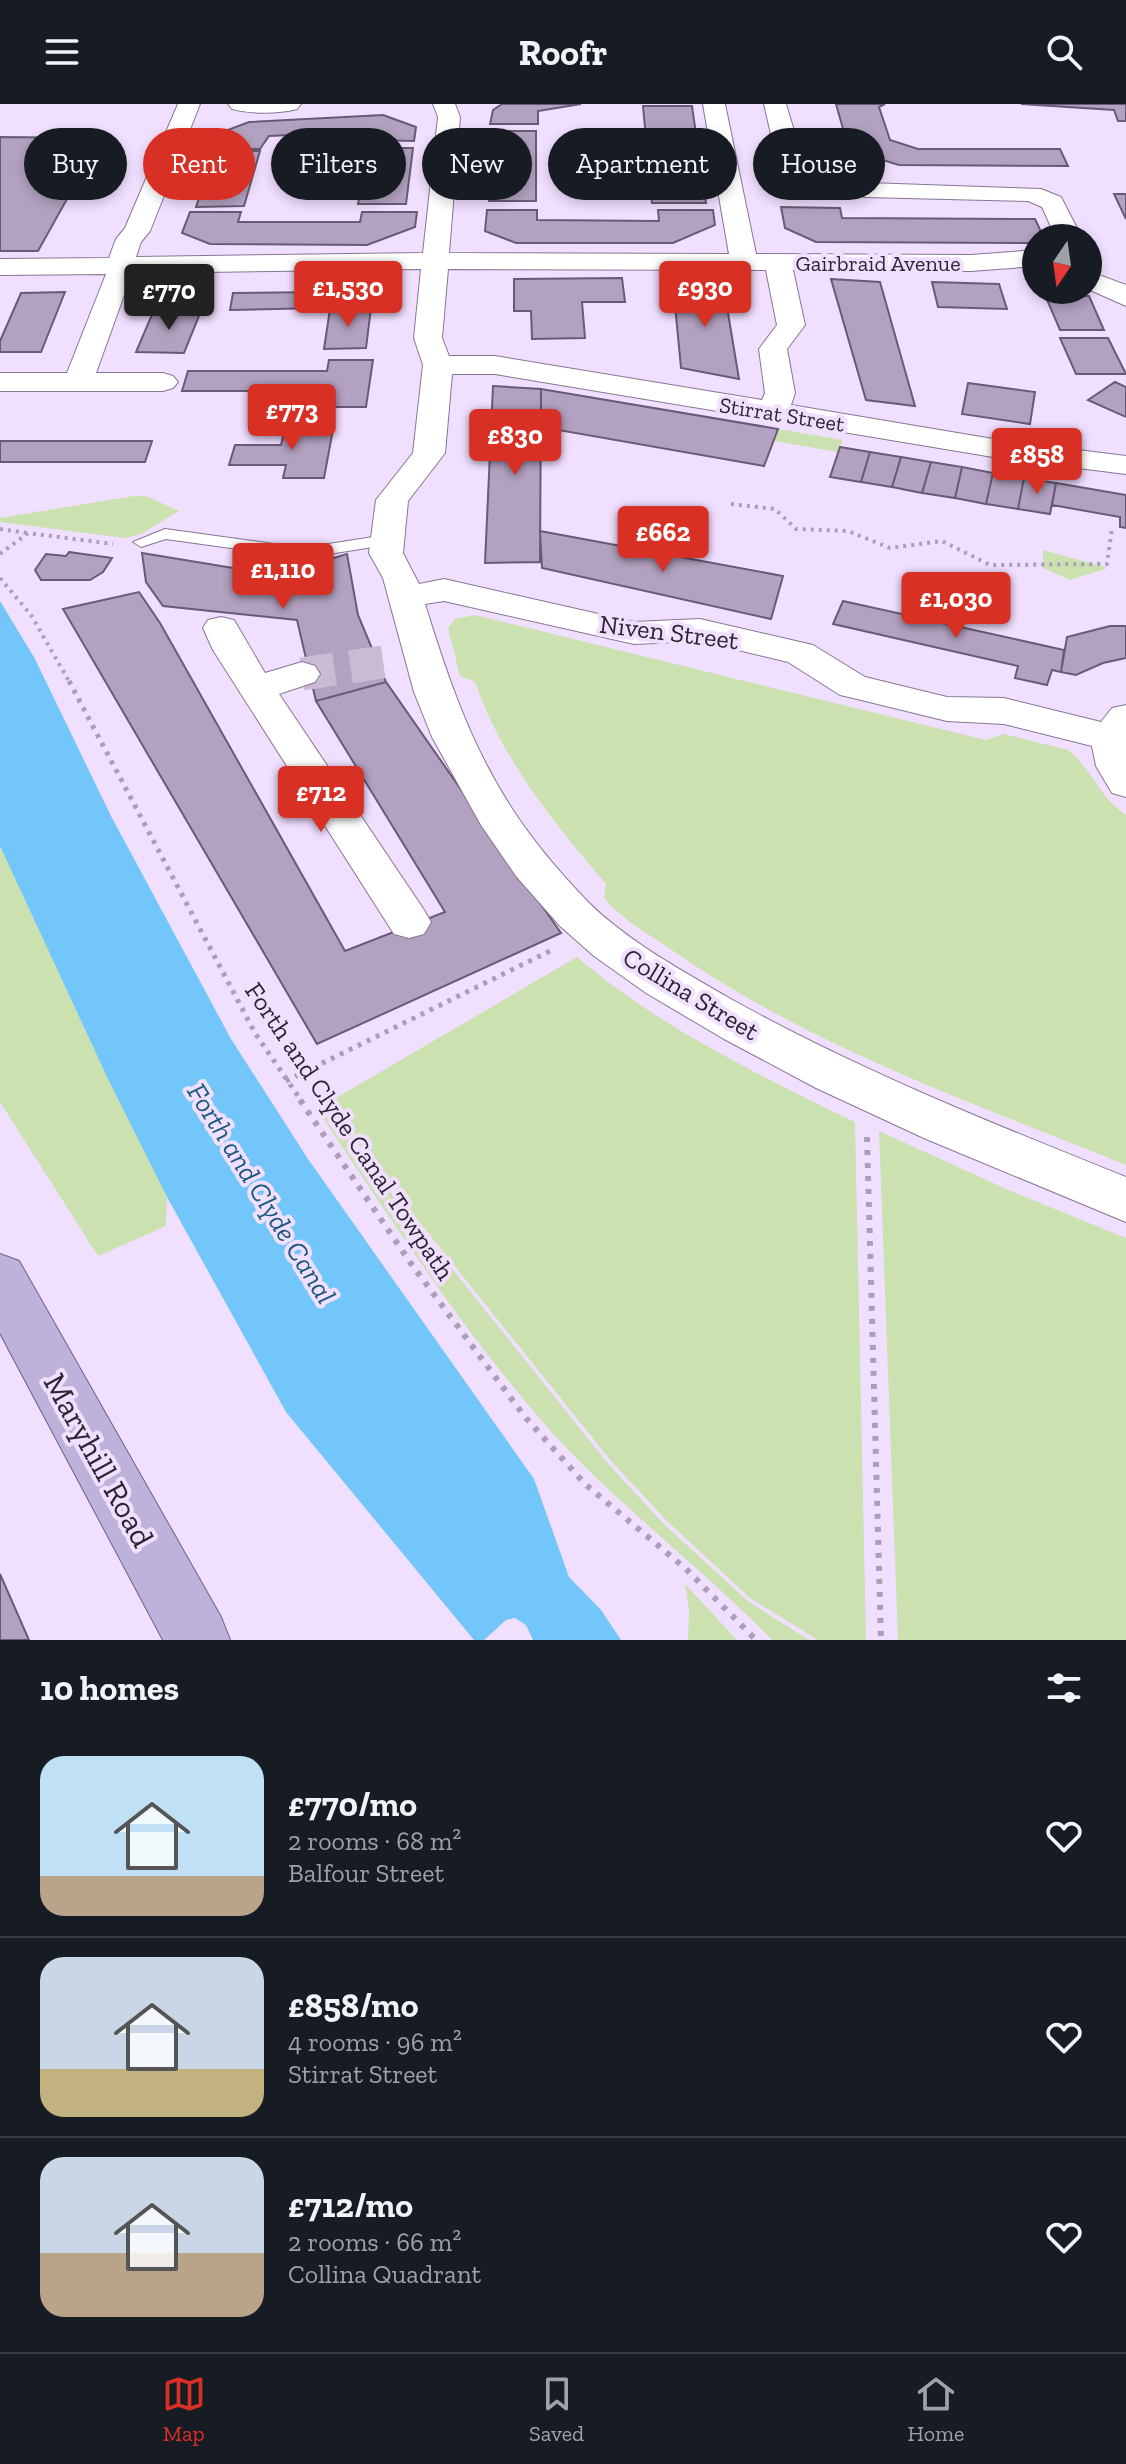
<!DOCTYPE html>
<html lang="en">
<head>
<meta charset="utf-8">
<style>
	body { margin:0; font-family:"Zilla Slab",serif; background:#20242c; color:#f1f3f6; height:100vh; display:flex; flex-direction:column; font-size:30px; white-space:nowrap }
	* { box-sizing:border-box; margin:0 }
	p { font-size:26px; color:#9ea1a6 }
	.icon { flex:none; width:44px; height:44px; fill:none; stroke:currentColor; stroke-width:2; stroke-linecap:round; stroke-linejoin:round }
	.map { position:relative; height:1536px; overflow:hidden }
	.drawer { display:flex; flex-direction:column; background:#171b24; flex:1 }
	.drawer>* { flex:none }
	.banner { position:absolute; left:24px; top:24px; width:1078px; height:72px; display:flex; gap:16px }
	.needle { width:52px; rotate:193deg }
	.fabs { position:absolute; left:1022px; top:120px; display:grid; gap:16px }
	.fabs a { display:grid; place-items:center; width:80px; height:80px; border-radius:50%; background:#171b24; box-shadow:0 4px 12px #0003; font-size:40px }
	.price { position:absolute; translate:-50% -68px; padding:0 18px; border-radius:8px; background:#d93025; color:#fff; font-size:26px; line-height:52px; filter:drop-shadow(0 2px 4px #0008) }
	.price::after { content:''; position:absolute; left:50%; top:48px; width:24px; height:18px; margin-left:-12px; background:inherit; clip-path:polygon(0 0,100% 0,50% 100%) }
	.price.current { background:#222; color:#fff }
	ul { padding:0; list-style:none }
	li { display:flex; align-items:center; gap:24px; height:200px; padding:0 40px }
	li+li { border-top:2px solid #363941 }
	li span { display:grid; place-items:center; flex:none; width:224px; height:160px; border-radius:24px; color:#555 }
	li>.icon { margin-inline-start:auto }
	span .icon { width:96px; height:96px; fill:#fffc; stroke-width:1 }
	li b { font-size:34px }
	h2 { display:flex; justify-content:space-between; align-items:center; height:96px; padding:0 40px; font-size:34px }
	.tag { padding:0 28px; border-radius:36px; background:#171b24; box-shadow:0 4px 12px #0003; font-size:28px; line-height:72px }
	.tag.current { background:#d93025; color:#fff }
	header { display:flex; justify-content:space-between; align-items:center; height:104px; padding:0 40px; background:#171b24; font-size:36px; font-weight:800 }
	.menu { display:flex; justify-content:space-around; align-items:center; height:112px; border-top:2px solid #363941; background:#171b24; font-size:22px; color:#9ea1a6 }
	.menu a { display:grid; justify-items:center; gap:4px }
	.menu .current { color:#d93025 }
	.map>svg:first-child { display:block }
</style>
</head>
<body>
<header><svg class="icon" aria-label="menu" viewBox="0 0 24 24"><path d="M4 6h16M4 12h16M4 18h16"/></svg>Roofr<svg class="icon" aria-label="search" viewBox="0 0 24 24"><circle cx="10" cy="10" r="6"/><path d="M15 15l6 6"/></svg></header>
<div class="map">
<svg width="1126" height="1536" viewBox="0 0 1126 1536">
	<rect width="100%" height="100%" fill="#f1dfff"/>
	<path fill="#cce1b0" d="M778,325l65,11 -5,12 -64,-11z
		M134,392h12l33,15 -38,23 -16,4 -125,-16v-4z
		M1043,446l65,18 -38,12 -27,-12z
		M475,511l511,125 18,-6 64,16c22,16 30,46 58,65v350c-156,-63 -322,-121 -460,-219 -21,-14 -47,-29 -62,-48l2,-14c-52,-61 -104,-124 -131,-202l-15,-6 -12,-48 7,-9z
		M0,742l107,231 60,120 -1,29 -68,30 -98,-154z
		M577,853c82,70 182,118 278,165l11,518h-48l-68,-42 -83,-77 -55,-59 -244,-304 -37,-52 34,54 245,306 55,59 84,77 60,38h-37c-72,-74 -155,-135 -224,-212 -87,-99 -158,-210 -231,-319z
		M879,1027l134,61 113,46v402h-228z
		M685,1480l52,56h-49l1,-30z"/>
	<path fill="#72c6fa" d="M0,497l35,58 76,157 120,223 77,120 226,320 35,98 32,33 20,30h-88l-7,-15 -11,-7 -9,2 -22,20h-10l-188,-228 -119,-215 -60,-120 -107,-231z"/>
	<path fill="#b2a1c0" stroke="#6a5a76" stroke-width="2" d="M502,0h79l-43,7v13h-48l3,-14z
		M836,0h49l-6,3 11,33 28,9h142l8,17 -169,-1 -50,-15z
		M1021,0h105v17h-8l-4,-11z
		M643,2h49l14,97h-54z
		M383,11l33,12 -2,14 -43,-1 4,-9 -106,5 -9,13h-47l4,-15 32,-12z
		M492,27h44v70h-47z
		M0,33l101,1 -63,113h-38z
		M368,44h45l-7,56h-48z
		M215,47h45l-16,55 -48,1z
		M1114,90h12v25z
		M781,103l59,1 2,10 193,1 9,19h-8v5l-220,-1 -31,-14z
		M487,106h50v10l122,1 -1,-11h55l2,15 -42,18h-157l-31,-12z
		M190,108h51l-3,10h122l2,-10h55l-2,15 -48,18 -157,-1 -28,-11z
		M622,174l3,24h-43l3,36 -53,1 -1,-28h-17v-32z
		M831,175l49,3 35,124 -49,-6z
		M932,178l67,2 8,25 -69,-2z
		M723,179l16,96 -58,-11 -8,-84z
		M65,188l-24,60h-41v-11l21,-48z
		M323,188l-3,16 -90,2 3,-17z
		M1045,191l44,1 15,34h-44z
		M371,204l-5,40 -42,1 6,-40z
		M154,206l47,1 -17,42 -48,-1z
		M1060,234h48l18,36h-50z
		M329,256h44l-7,47h-43l3,-16h-144l6,-20h139z
		M1115,278l11,5v30l-38,-17z
		M968,279l67,9 -5,32 -68,-10z
		M493,282l48,3 -1,173 -55,1z
		M541,285l237,40 -14,37 -223,-39z
		M286,320h48l-10,54h-41l3,-13h-57l6,-20h46z
		M0,337h152l-7,21h-145z
		M840,343l30,5 -9,30 -31,-5z
		M870,348l31,5 -9,30 -31,-5z
		M901,353l30,5 -9,31 -30,-6z
		M931,358l31,5 -7,31 -33,-5z
		M962,363l31,6 -7,31 -31,-6z
		M993,369l31,5 -6,31 -32,-5z
		M1024,374l32,5 -6,31 -32,-5z
		M1056,379l70,12v33l-6,-1v-10l-68,-12z
		M540,427l243,45 -12,43 -229,-51z
		M69,448l43,6 -9,14 -13,8h-49l-6,-10 11,-16 20,2z
		M142,449l134,22 71,-21 11,61 28,67 -70,19 -19,-81 -134,-14 -17,-24z
		M139,488l21,31 185,328 100,-39 -129,-211 70,-19 175,251 -244,111 -254,-435z
		M843,497l221,49 -3,22 -9,-2 -5,15 -32,-7 3,-12 -185,-42z
		M1110,522h16v32l-23,5 -27,12 -15,-3 6,-35z
		M0,1470l29,66h-29z"/>
	<g fill="none" stroke-linecap="round" stroke-linejoin="round">
		<path stroke="#cabad6" stroke-width="33" stroke-dasharray="33 16" stroke-linecap="butt" d="M302,570l88,-13"/>
		<g stroke="#877693" stroke-width="2">
			<path id="lane" d="M165,425l138,19 83,-13 8,5 -8,5 -83,13 -137,-19 -25,8 -8,-5z"/>
		</g>
		<g stroke="#877693" stroke-width="2">
			<path id="street" d="M178,0h22l-50,127 -9,11 -5,15 287,-4 15,-136 -5,-13h22l5,13 -11,136 280,1 -26,-150h22l31,150 215,1 65,-5v16l-65,5 -178,-1 12,55 -18,24 8,44 -4,12 214,36 121,15v18l-121,-15 -510,-85h-43l-7,79 -37,48 -5,52 16,31 25,-5 190,43 66,-3 113,26 52,32 82,20 57,1 97,24 11,-14 14,-3v92l-14,-4 -16,-27 -4,-20 -88,-22 -57,-3 -94,-23 -13,-3 -52,-33 -88,-21 -66,3 -190,-43 -19,3c22,71 44,137 84,200 22,35 51,69 80,99 40,39 92,67 140,95 127,71 262,125 397,179v45l-200,-83 -110,-51 -92,-49 -78,-46 -52,-37 -34,-30 -44,-50 -35,-51 -49,-88 -18,-45 -31,-114 -14,-25 7,-53 37,-47 10,-88 -9,-27 7,-69 -289,4 -36,100h67l10,3 5,6 -5,6 -10,3h-163v-18h67l39,-99 -106,1v-16l109,-1 7,-19 9,-11zM448,165l318,1 11,55 -18,24 6,44 -3,7 -267,-44h-46l-7,-18z
				M764,0h22l17,57 65,22 173,6 20,8 21,41h-26l-14,-31 -14,-6 -163,-4 -78,-26 -10,-11z
				M1088,167l38,14v21l-38,-17z
				M221,513l13,3 31,53 37,-11 13,4 5,8 -5,8 -36,12 145,216 7,12 -7,12 -15,4 -15,-4 -181,-284 -10,-22 5,-8z"/>
		</g>
		<g stroke="#877693" stroke-width="2">
			<path id="secondary" d="M228,0h73l-4,5c-19,5 -46,5 -65,0z"/>
		</g>
		<g stroke="#6e5f8f" stroke-width="2">
			<path id="primary" d="M0,1150l19,7 202,356 9,23h-67l-163,-307z"/>
		</g>
		<path stroke="#ac9eb7" stroke-width="4" stroke-dasharray="3 5" stroke-linecap="butt" d="M731,400l44,5 21,20 52,2 42,17 52,-7 48,24 117,-1 5,-36
			M0,425l27,4
			M0,450l28,-21 85,11
			M0,474l31,37 39,68"/>
		<path stroke="#ac9eb7" stroke-width="5" stroke-dasharray="4 6" stroke-linecap="butt" d="M69,577l186,352 47,69
			M286,977l266,-131"/>
		<path stroke="#ac9eb7" stroke-width="6" stroke-dasharray="5 8" stroke-linecap="butt" d="M300,996l112,165 113,152 60,67 101,85 70,71
			M867,1033l14,503"/>
		<use href="#lane" fill="#fff" fill-rule="evenodd"/>
		<use href="#street" fill="#fff" fill-rule="evenodd"/>
		<use href="#secondary" fill="#fff" fill-rule="evenodd"/>
		<use href="#primary" fill="#bdb2da" fill-rule="evenodd"/>
	</g>
	<g text-anchor="middle" stroke-width="8" stroke-linejoin="round" paint-order="stroke">
		<g font-size="22" fill="#2d2632" stroke="#f1dfff">
			<text x="878" y="167">Gairbraid Avenue</text>
			<text transform="translate(782 310) rotate(9)" y="8">Stirrat Street</text>
		</g>
		<g font-size="26" fill="#2d2632" stroke="#f1dfff">
			<text transform="translate(669 528) rotate(7)" y="9">Niven Street</text>
			<text transform="translate(691 890) rotate(31)" y="9">Collina Street</text>
			<text transform="translate(350 1027) rotate(56)" y="9">Forth and Clyde Canal Towpath</text>
		</g>
		<g font-size="28" font-style="italic" fill="#1b5a7c" stroke="#f1dfff">
			<text transform="translate(262 1089) rotate(58)" y="10">Forth and Clyde Canal</text>
		</g>
		<g font-size="32" fill="#2d2632" stroke="#f1dfff">
			<text transform="translate(99 1356) rotate(61)" y="11">Maryhill Road</text>
		</g>
	</g>
</svg>
<div class="fabs">
<a><svg class="needle" viewBox="-14 -14 28 28"><path d="M0-13l5 13h-10z" fill="#e53935"/><path d="M0 13l5-13h-10z" fill="#9ea1a6"/></svg></a>
</div>
<b class="price" style="left:348px;top:225px">£1,530</b>
<b class="price" style="left:705px;top:225px">£930</b>
<b class="price current" style="left:169px;top:228px">£770</b>
<b class="price" style="left:292px;top:348px">£773</b>
<b class="price" style="left:515px;top:373px">£830</b>
<b class="price" style="left:1037px;top:392px">£858</b>
<b class="price" style="left:663px;top:470px">£662</b>
<b class="price" style="left:283px;top:507px">£1,110</b>
<b class="price" style="left:956px;top:536px">£1,030</b>
<b class="price" style="left:321px;top:730px">£712</b>
<div class="banner">
<a class="tag">Buy</a>
<a class="tag current">Rent</a>
<a class="tag">Filters</a>
<a class="tag">New</a>
<a class="tag">Apartment</a>
<a class="tag">House</a>
</div>
</div>
<section class="drawer">
<h2>10 homes<svg class="icon" aria-label="filters" viewBox="0 0 24 24"><path d="M4 7h16M4 17h16"/><circle cx="9" cy="7" r="2"/><circle cx="15" cy="17" r="2"/></svg></h2>
<ul>
<li><span style="background:linear-gradient(#bfe0f5 75%,#b9a48a 0)"><svg class="icon" aria-label="home" viewBox="0 0 24 24"><path d="M3 11l9-7 9 7M6 9v11h12V9"/></svg></span><div><b>£770/mo</b><p>2 rooms · 68 m²</p><p>Balfour Street</p></div><svg class="icon" aria-label="heart" viewBox="0 0 24 24"><path d="M12 20l-8-8c-3-5 5-10 8-4 3-6 11-1 8 4z"/></svg></li>
<li><span style="background:linear-gradient(#c9d6e8 70%,#c2b280 0)"><svg class="icon" aria-label="home" viewBox="0 0 24 24"><path d="M3 11l9-7 9 7M6 9v11h12V9"/></svg></span><div><b>£858/mo</b><p>4 rooms · 96 m²</p><p>Stirrat Street</p></div><svg class="icon" aria-label="heart" viewBox="0 0 24 24"><path d="M12 20l-8-8c-3-5 5-10 8-4 3-6 11-1 8 4z"/></svg></li>
<li><span style="background:linear-gradient(#c9d6e8 60%,#b9a48a 0)"><svg class="icon" aria-label="home" viewBox="0 0 24 24"><path d="M3 11l9-7 9 7M6 9v11h12V9"/></svg></span><div><b>£712/mo</b><p>2 rooms · 66 m²</p><p>Collina Quadrant</p></div><svg class="icon" aria-label="heart" viewBox="0 0 24 24"><path d="M12 20l-8-8c-3-5 5-10 8-4 3-6 11-1 8 4z"/></svg></li>
</ul>
</section>
<nav class="menu">
<a class="current"><svg class="icon" aria-label="map" viewBox="0 0 24 24"><path d="M3 6l6-2 6 2 6-2v14l-6 2-6-2-6 2zM9 4v14M15 6v14"/></svg>Map</a>
<a><svg class="icon" aria-label="saved" viewBox="0 0 24 24"><path d="M7 4h10v16l-5-4-5 4z"/></svg>Saved</a>
<a><svg class="icon" aria-label="home" viewBox="0 0 24 24"><path d="M3 11l9-7 9 7M6 9v11h12V9"/></svg>Home</a>
</nav>
</body>
</html>
